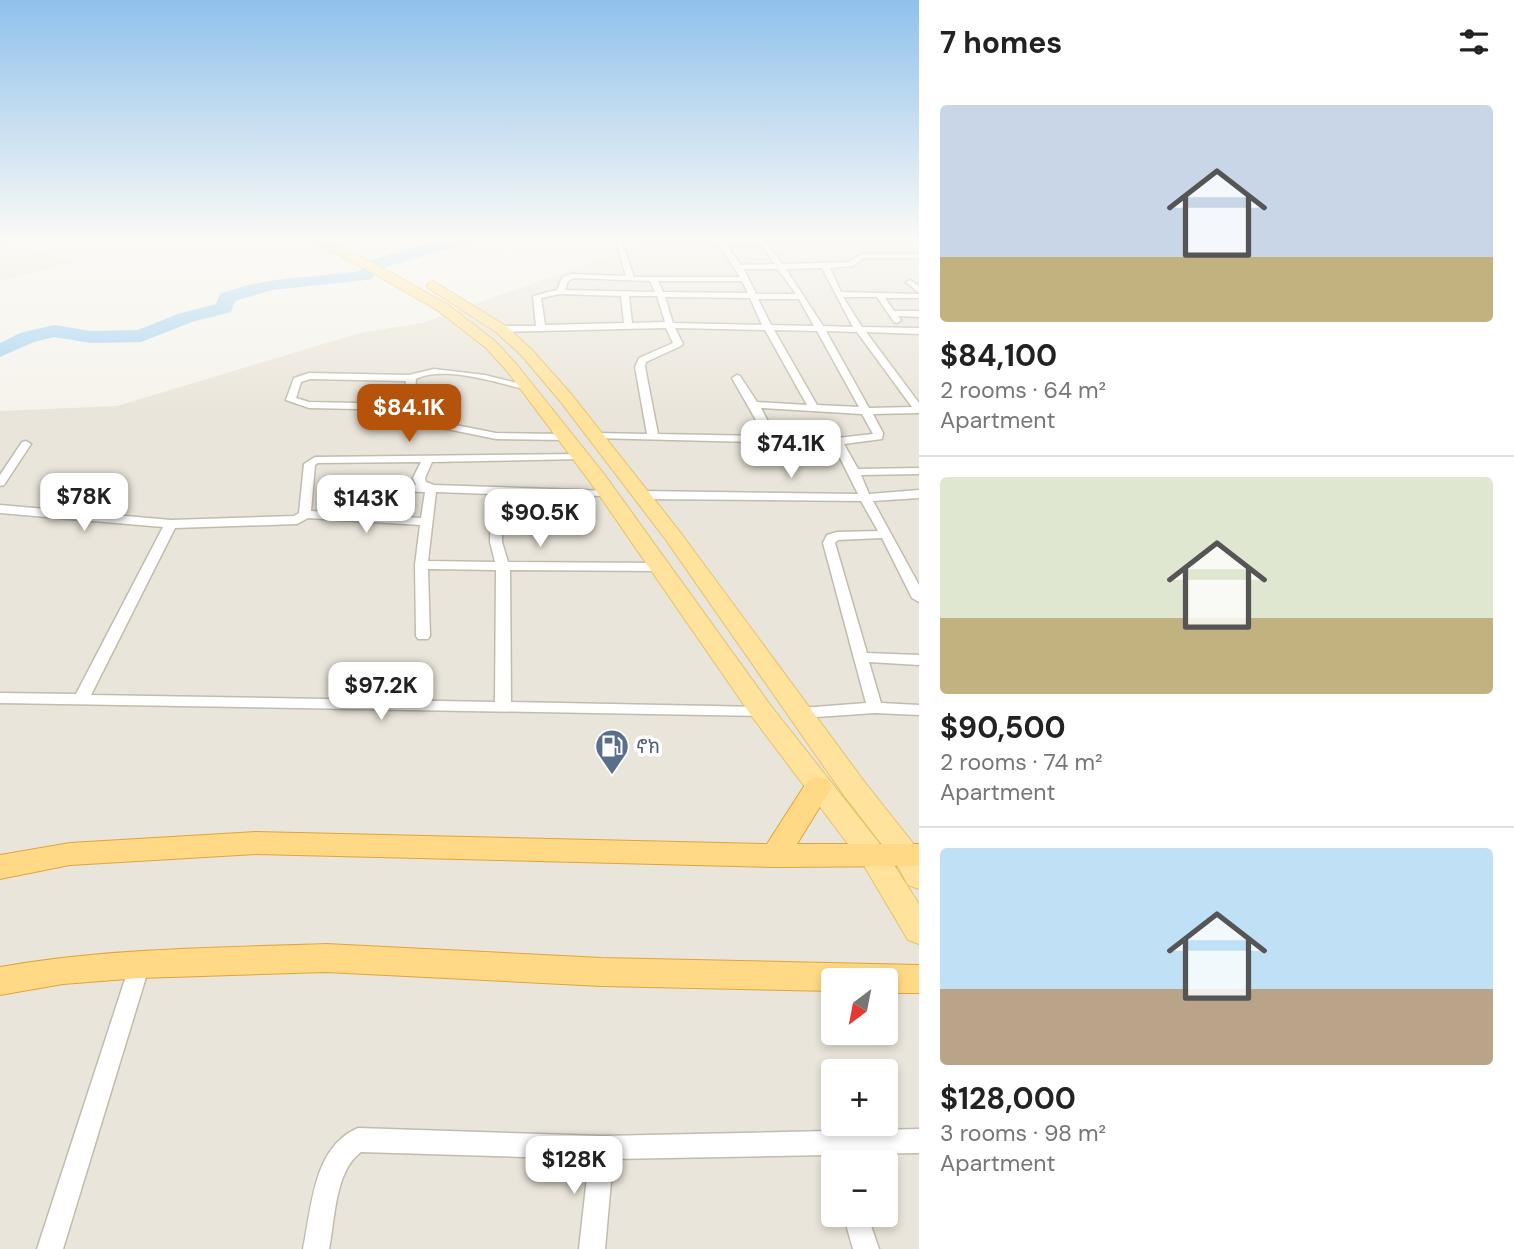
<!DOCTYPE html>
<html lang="en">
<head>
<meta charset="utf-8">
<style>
	body { margin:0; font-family:"DM Sans","Noto Sans Ethiopic",sans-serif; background:#f2f2f2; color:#222; height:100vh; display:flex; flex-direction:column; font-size:26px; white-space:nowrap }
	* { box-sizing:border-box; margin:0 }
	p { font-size:23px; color:#767676 }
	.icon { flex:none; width:38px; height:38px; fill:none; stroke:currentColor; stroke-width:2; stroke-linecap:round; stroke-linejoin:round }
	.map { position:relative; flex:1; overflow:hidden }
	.drawer { display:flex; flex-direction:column; background:#fff; width:595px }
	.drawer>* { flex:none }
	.needle { width:46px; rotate:212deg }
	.tools { position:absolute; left:821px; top:968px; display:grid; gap:14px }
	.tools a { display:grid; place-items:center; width:77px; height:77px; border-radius:7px; background:#fff; box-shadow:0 4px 10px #0003; font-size:35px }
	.price { position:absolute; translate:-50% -60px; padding:0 16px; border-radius:14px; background:#fff; color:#222; font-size:23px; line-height:46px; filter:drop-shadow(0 2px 4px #0008) }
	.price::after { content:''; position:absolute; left:50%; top:42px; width:21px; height:16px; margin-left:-10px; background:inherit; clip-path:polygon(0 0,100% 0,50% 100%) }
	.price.on { background:#b45309; color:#fff }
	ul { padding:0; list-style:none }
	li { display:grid; align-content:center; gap:14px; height:371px; padding:0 21px }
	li+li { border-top:2px solid #e0e0e0 }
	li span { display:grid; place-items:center; height:217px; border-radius:7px; color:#555 }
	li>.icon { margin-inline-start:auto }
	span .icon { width:126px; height:126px; fill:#fffc; stroke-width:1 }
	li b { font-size:30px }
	h2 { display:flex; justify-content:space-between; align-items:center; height:84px; padding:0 21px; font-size:30px }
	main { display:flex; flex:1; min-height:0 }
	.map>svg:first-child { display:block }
</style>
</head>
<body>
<main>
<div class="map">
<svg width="919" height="1249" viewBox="0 0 919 1249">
	<rect width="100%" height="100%" fill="#f6f3ec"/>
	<path fill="#eae5da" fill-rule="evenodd" d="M657,239h262v1010h-919v-838l117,-5 243,-73 62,-10zM833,980h53v52h-53zM833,1071h53v53h-53zM833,1162h53v52h-53z
		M0,241l76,20 -76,20z"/>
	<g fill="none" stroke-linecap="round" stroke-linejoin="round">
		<path fill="#a9d4f2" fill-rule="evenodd" d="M446,239h53l-8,5 -35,2 -77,23 -7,10 -6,1 -94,10 -37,11 -4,11 -39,10 -51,20 -50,1 -37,-6 -20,5 -34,15v-14l20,-10 34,-8 37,6 47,-1 40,-16 38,-10 4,-10c47,-18 92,-16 140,-23l7,-10z"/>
		<g stroke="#c2bbae" stroke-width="3">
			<path id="minor" d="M615,239h149l18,25 66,-2 14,-8h57v4h-55l-11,8 -23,2 11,24 78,2v4h-34l9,13h25v6l-21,-1 3,4 -4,3 -3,-1 -17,-25h-34l19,30 57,1v6l-53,-2 53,71v10l-46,1 10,19 -1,6 -38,5 14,25 61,-1v6l-58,1 8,19 50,-4v8l-46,3 46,84v17l-7,-4 -30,-60 -44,2 -3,3 32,110 52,2v10l-50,-3 12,41 38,2v10l-44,-2 -73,5 -6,-1 -2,-4 2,-4 6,-1 64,-5 -43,-160 4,-8 10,-3 41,-1 -17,-30 -219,-2 -6,-4 6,-4 216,3 -25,-50 -241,-6v-4l4,-1 51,1 -12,-67 4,-9 34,-15 -7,-15 -165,4 -4,-3 4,-3h35l-3,-30 24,-6 5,-12 8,-4 56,2zM622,241l96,2 22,34h-106zM725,243h35l15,21 -34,1zM822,268l31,59 -30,-1 -37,-57zM744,269h34l18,25h-40zM574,278l76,3 5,11 -90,-2 3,-9zM658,281h84l6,12 -85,-1zM560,294l61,2 3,27 -79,2 -4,-27zM629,296h28l8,26 -33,1zM665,297l85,1 12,27 -89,-2zM758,299h41l15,27 -43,-1zM675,328l90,2 42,75 -50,-3 -17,-26 -3,-1 -5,3 33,58 -107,-2 -13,-67 1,-5 35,-16 2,-2zM774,330l43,1 42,76 -42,-2zM826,331l31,1 55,75 -43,1zM761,408l101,6 11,20 -36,4 -61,-1z
				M913,239h6v3z
				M910,280l9,6v7l-13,-11z
				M434,369l51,6 48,12 -5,3c-30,-7 -84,-25 -112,-11l-2,27 26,16 56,11 70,1 5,3 -5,3 -70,-1 -64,-13 -25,-16 -98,-2 -23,-8 8,-22 15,-5 100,2zM310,379l96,2 -2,23 -95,-2 -13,-4 5,-16z
				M26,441l5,3 -27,41 -4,1v-11l22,-33z
				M580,454l6,3 -2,2 -152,3 -7,16 1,4 8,3 176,6v4l-4,1 -103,-2 -1,48 6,20 151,1 6,4 -6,4 -149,-1 1,132 251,5 6,1 2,4 -2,4 -768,-13v-10l76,1 87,-167 -163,-14v-8l171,15 123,-4 5,-3 5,-49 11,-7zM421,462l-8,16 3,7 -90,-2 -6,3 6,3 99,3 -4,26 -110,-7 4,-46 3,-2zM436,492l55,2 -1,48 5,20 -67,-1zM308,518l112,7 -5,40 1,71 2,3h10l2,-3 -2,-67 68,1 -1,132 -404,-7 84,-167 122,-4z
				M140,955l7,3 3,6 -87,285h-26l93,-285 3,-6z
				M358,1128l244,8 317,-7v24l-70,1 3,8h-19v9l-7,-16 -213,4 -8,90h-26l10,-90 -228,-7c-26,19 -26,66 -32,97h-26c9,-42 10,-102 55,-121z
				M843,1214h24l12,35h-26z"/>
		</g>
		<g stroke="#e6c16a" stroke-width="2">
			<path id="primary" d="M305,239h15l52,23 75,42 48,37 22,24 87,109 167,232 112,142 36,56v40l-11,-4 -45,-76 -110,-146 -163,-236 -83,-111 -22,-24 -48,-37 -73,-42z
				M433,281l73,45 26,24 40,45 108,137 183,248 53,67 3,4v38l-11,-4 -12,-22 -53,-69 -177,-254 -106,-139 -38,-45 -26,-24 -68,-44 -1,-3z"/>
		</g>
		<g stroke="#e0a43c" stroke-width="2">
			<path id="trunk" d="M818,777l10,3 4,7 -35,57h122v22l-144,1 -519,-13 -186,11 -70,14v-24l70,-12 186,-11 511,12 41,-64z
				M326,944l275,14 318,7v28h-33v-13h-53v11l-232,-5 -275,-14 -186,6 -77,6 -63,11v-28c108,-19 217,-19 326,-23z"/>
		</g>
		<use href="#minor" fill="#fff" fill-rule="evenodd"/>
		<use href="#primary" fill="#ffe39c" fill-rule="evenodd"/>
		<use href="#trunk" fill="#ffd985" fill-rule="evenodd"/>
	</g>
	<linearGradient id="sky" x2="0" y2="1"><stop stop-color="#8fc1ec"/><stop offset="0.58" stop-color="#fbfaf6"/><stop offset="1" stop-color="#fbfaf6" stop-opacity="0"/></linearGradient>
	<rect width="919" height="413" fill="url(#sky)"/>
	<defs>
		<g id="fuel-pin" transform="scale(1.75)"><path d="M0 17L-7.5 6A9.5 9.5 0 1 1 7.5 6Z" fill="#5c6f8a" stroke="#fff"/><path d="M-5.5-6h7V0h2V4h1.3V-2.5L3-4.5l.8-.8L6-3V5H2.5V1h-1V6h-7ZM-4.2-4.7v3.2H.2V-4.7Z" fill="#fff"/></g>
	</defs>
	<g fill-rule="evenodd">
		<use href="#fuel-pin" x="612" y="746"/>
	</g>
	<g text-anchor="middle" stroke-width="7" stroke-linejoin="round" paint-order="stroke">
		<g font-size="19" fill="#4e5e75" stroke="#fff" text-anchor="start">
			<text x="636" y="753">ኖክ</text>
		</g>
	</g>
</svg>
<div class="tools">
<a><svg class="needle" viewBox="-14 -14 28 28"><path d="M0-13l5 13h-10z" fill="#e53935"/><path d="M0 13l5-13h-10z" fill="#767676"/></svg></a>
<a>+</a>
<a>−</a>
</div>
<b class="price on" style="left:409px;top:444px">$84.1K</b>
<b class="price" style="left:791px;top:480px">$74.1K</b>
<b class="price" style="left:84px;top:533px">$78K</b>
<b class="price" style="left:366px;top:535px">$143K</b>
<b class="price" style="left:540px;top:549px">$90.5K</b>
<b class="price" style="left:381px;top:722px">$97.2K</b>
<b class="price" style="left:574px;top:1196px">$128K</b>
</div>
<section class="drawer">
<h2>7 homes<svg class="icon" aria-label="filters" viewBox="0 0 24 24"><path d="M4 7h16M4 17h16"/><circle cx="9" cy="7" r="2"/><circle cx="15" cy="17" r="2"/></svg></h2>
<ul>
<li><span style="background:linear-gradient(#c9d6e8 70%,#c2b280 0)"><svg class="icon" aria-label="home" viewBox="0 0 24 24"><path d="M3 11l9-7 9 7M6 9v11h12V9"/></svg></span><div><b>$84,100</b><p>2 rooms · 64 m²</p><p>Apartment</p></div></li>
<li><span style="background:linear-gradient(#dfe7d0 65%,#c2b280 0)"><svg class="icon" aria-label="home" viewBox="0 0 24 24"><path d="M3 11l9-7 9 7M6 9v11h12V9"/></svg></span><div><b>$90,500</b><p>2 rooms · 74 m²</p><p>Apartment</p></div></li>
<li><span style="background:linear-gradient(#bfe0f5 65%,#b9a48a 0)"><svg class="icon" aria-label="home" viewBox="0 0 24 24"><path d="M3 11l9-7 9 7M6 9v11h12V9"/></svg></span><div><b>$128,000</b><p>3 rooms · 98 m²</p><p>Apartment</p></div></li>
</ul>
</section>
</main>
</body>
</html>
